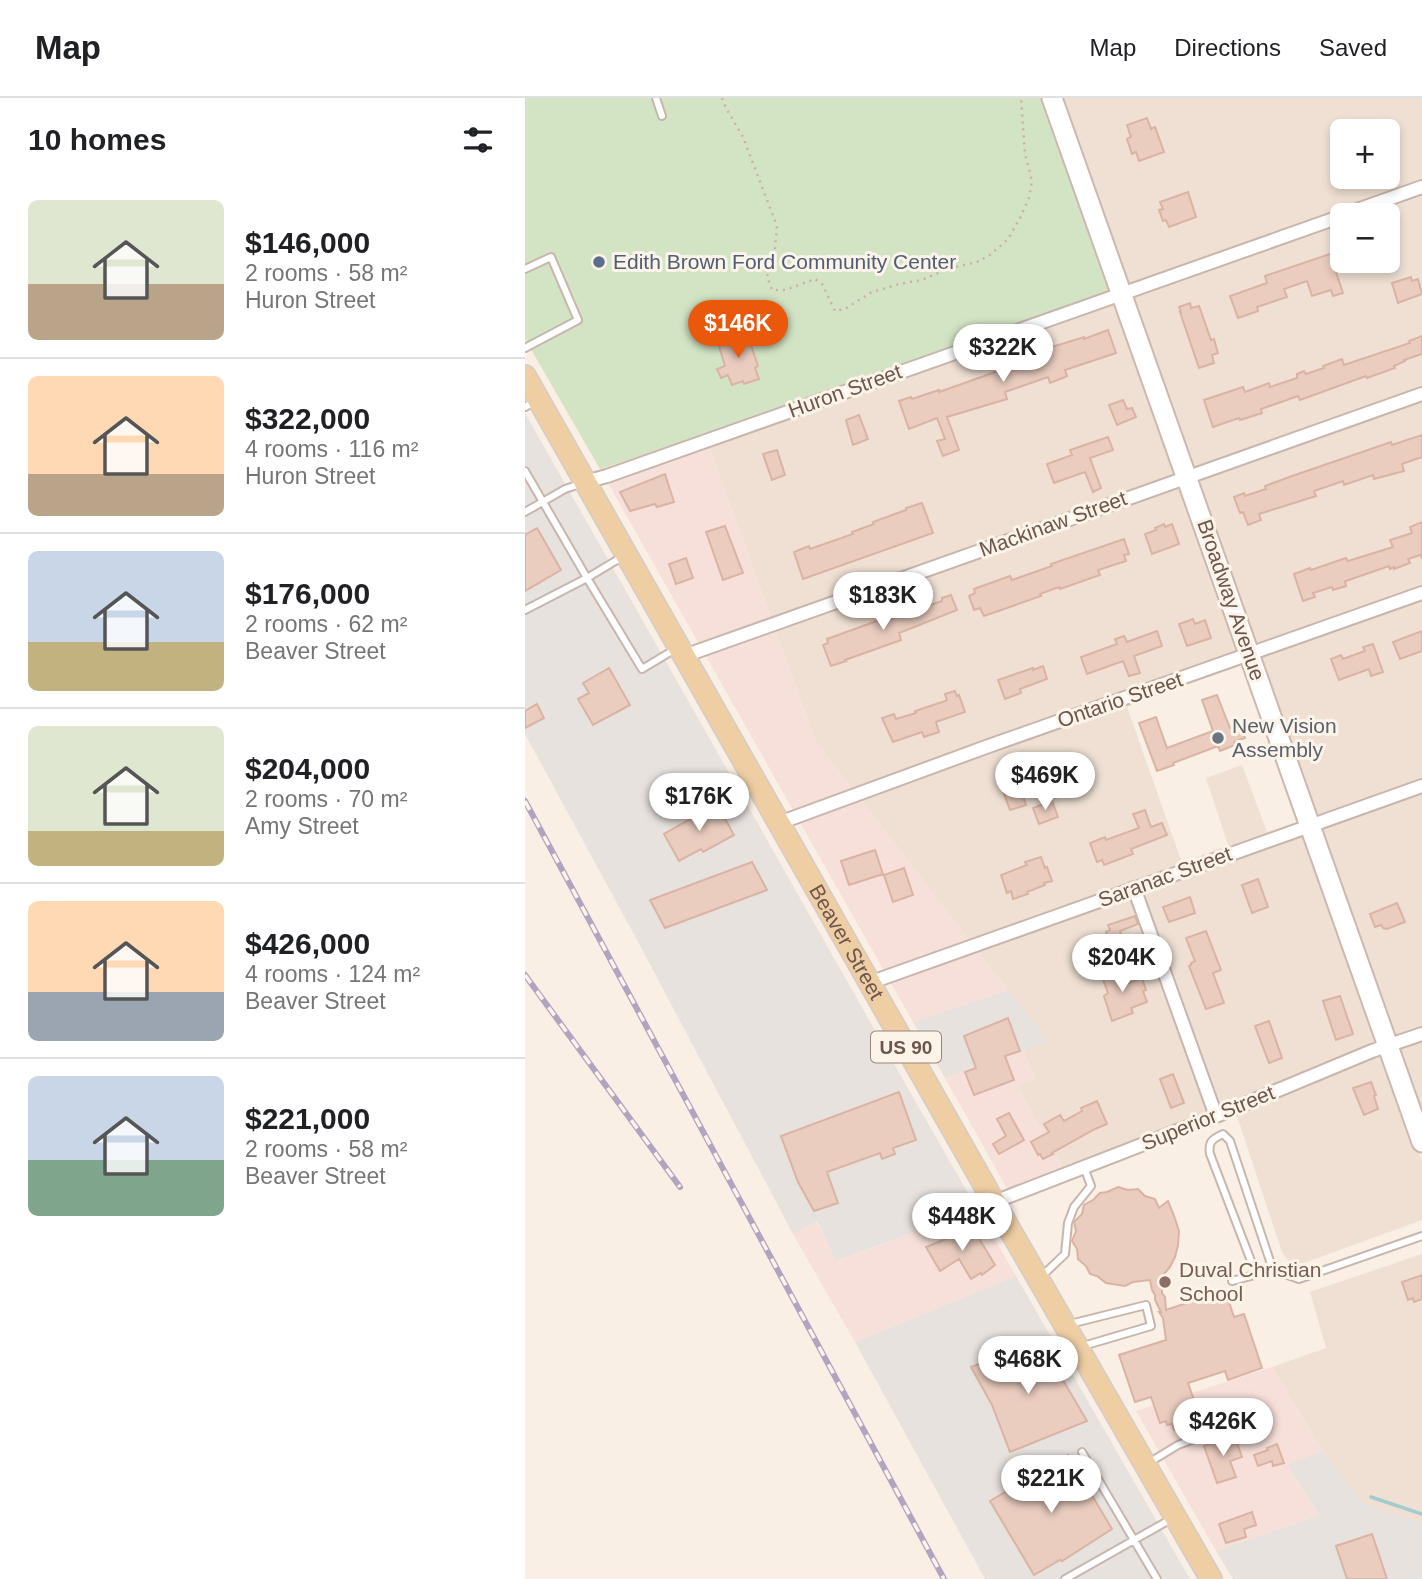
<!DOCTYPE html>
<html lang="en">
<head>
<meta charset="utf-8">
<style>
	body { margin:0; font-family:Arial,sans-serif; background:#f6f6f6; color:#202124; height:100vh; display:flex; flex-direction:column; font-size:26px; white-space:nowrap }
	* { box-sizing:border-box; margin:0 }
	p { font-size:23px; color:#757577 }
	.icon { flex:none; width:38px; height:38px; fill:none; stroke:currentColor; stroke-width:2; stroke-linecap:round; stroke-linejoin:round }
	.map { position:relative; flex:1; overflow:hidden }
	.panel { display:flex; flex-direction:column; background:#fff; width:525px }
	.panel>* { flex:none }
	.buttons { position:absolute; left:805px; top:21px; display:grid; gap:14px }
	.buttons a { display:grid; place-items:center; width:70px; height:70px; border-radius:10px; background:#fff; box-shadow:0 4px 10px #0003; font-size:35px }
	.price { position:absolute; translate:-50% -60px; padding:0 16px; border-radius:24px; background:#fff; color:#222; font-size:23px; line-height:46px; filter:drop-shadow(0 2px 4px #0008) }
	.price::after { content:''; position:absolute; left:50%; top:42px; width:21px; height:16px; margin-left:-10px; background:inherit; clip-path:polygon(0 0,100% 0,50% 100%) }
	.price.on { background:#ea580c; color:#fff }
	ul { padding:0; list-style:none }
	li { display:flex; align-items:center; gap:21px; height:175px; padding:0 28px }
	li+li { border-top:2px solid #e0e0e0 }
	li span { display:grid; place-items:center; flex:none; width:196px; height:140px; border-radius:10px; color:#555 }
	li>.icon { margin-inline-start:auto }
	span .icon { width:84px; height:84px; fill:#fffc; stroke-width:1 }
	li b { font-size:30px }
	h2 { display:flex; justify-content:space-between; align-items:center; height:84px; padding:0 28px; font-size:30px }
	header { display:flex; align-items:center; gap:42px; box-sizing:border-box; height:98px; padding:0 35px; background:#fff; border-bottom:2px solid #e0e0e0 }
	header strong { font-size:33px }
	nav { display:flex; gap:38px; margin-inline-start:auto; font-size:24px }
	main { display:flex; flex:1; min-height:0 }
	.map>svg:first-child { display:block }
</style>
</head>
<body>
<header>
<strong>Map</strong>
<nav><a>Map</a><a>Directions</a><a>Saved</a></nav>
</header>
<main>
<section class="panel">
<h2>10 homes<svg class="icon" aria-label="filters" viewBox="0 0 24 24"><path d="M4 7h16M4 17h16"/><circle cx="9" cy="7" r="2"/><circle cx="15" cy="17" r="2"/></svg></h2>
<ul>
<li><span style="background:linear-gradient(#dfe7d0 60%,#b9a48a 0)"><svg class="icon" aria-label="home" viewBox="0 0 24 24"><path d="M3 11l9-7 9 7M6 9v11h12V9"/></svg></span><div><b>$146,000</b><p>2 rooms · 58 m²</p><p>Huron Street</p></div></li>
<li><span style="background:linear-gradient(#ffd9b3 70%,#b9a48a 0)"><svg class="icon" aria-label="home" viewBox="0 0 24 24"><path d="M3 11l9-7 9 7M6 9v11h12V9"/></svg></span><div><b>$322,000</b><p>4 rooms · 116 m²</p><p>Huron Street</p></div></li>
<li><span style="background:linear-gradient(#c9d6e8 65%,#c2b280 0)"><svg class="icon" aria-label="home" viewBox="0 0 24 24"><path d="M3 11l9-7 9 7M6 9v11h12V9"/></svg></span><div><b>$176,000</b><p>2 rooms · 62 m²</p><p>Beaver Street</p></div></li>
<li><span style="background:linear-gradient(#dfe7d0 75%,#c2b280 0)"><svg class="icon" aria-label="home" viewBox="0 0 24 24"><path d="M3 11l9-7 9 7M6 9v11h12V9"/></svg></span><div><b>$204,000</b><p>2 rooms · 70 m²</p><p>Amy Street</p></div></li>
<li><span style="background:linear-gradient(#ffd9b3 65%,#9aa5b1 0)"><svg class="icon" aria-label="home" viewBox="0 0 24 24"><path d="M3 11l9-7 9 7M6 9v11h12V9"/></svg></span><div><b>$426,000</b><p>4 rooms · 124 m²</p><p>Beaver Street</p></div></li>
<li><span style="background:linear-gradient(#c9d6e8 60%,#7fa58c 0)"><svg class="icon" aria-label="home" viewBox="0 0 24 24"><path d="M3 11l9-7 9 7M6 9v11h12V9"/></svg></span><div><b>$221,000</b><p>2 rooms · 58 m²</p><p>Beaver Street</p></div></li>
</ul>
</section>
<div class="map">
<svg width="897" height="1481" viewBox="0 0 897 1481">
	<rect width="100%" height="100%" fill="#f9efe4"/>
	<path fill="#efe0d3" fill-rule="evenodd" d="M527,0h370v1033zM817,33h46v46h-46zM817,117h46v46h-46z
		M589,191l132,373 -119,45 55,156 46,-18 -22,-67 36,-13 25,67 35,-12 120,341v59l-129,47 -11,-15 -45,-136 -166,65 -54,-95 18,-7 -12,-29 26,-10 -41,-50 -192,-248 -111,-307z
		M897,1156v269l-60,-20 -39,-52 -51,-84 54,-19 -16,-56z"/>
	<path fill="#f7e0d9" d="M180,337l111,307 192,248 -95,32 -313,-553z
		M498,952l12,29 -18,7 54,95 -56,22 -70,-125z
		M452,1111l39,67 -161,66 -62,-108 23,-13 21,40z
		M747,1269l51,84 -36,13 32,51 -103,36 -80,-140z"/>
	<path fill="#e8e2de" d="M0,315l381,672 71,124 -141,52 -19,-40 -24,13 -156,-294 -112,-206z
		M483,892l42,51 -105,37 -32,-56z
		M491,1178l174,303h-205l-130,-237z
		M798,1353l39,52 60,20v56h-189l-17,-28 103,-36 -32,-51z"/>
	<path fill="#d3e4c4" d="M0,0h519l70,191 -409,146 -105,34 -75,-130z"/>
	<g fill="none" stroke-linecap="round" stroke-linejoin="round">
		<path stroke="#a3cccf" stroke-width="3.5" d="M846,1399l51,17"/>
	</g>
	<path fill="#eacdbf" stroke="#dab3a2" stroke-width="2" d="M622,20l4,11 4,-2 9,25 -25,9 -3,-9 -4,2 -5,-15 4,-2 -4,-12z
		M663,94l8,25 -27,10 -3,-7 -3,1 -4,-11 4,-1 -3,-7z
		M817,152v11h22l1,1 -29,10 7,21 -10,3 -2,-6 -19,6 -5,-15 -23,8 3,8 -30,10 1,4 -20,7 -8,-22 37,-13 -2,-7z
		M886,179l1,4 6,-2 4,15 -24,9 -6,-20z
		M665,205l1,5 8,-2 12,34 3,-1 4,14 -6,2 2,8 -15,5 -19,-56h1l-2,-5z
		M215,232l6,15h5l7,21 -3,2 4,11 -15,5 -1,-3 -11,4 -4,-10 -7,3 -4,-9 8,-3 -6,-20 10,-4 -2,-8z
		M583,232l8,23 -51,17 2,6 -2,1 -15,6 -2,-6 -43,15 2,7 -60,18 12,33 -16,6 -6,-15 8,-2 -8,-21 -28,11 -10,-28 12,-4 1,2 27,-9v2l79,-28 -2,-4 23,-9 45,-14v2z
		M897,238v18l-18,6 1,1 -11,5 1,2 -28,10 -1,-2 -66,24 -2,-4 -37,13 1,4 -22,7 -1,-2 -26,9 -9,-27 39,-13 2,5 24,-9 1,4 27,-9v-4l7,-3 2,3 18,-6 -1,-2 19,-7 2,6 66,-22 -1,-2z
		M598,302l4,9 5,-1 4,9 -19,8 -8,-20z
		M334,317l9,24 -15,6 -7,-25z
		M897,337v22l-20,7 2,7 -30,8 -1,-4 -29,10 -1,-4 -29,10 2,5 -57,18 2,6 -13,5 -5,-13 -3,1 -6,-16 10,-4 1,3 21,-7 -1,-3 30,-11 96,-33 1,3z
		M583,339l5,13 -23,8 11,30 -8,4 -8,-20 -31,11 -7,-19 25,-9 -2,-5 6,-2z
		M252,352l8,25 -13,5 -9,-26z
		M140,376l9,28 -17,5 -2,-3 -25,7 -10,-19z
		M397,405l11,30 -130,46 -9,-27 15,-6 1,3 43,-15 -1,-2 22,-8 -1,-2 33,-12v-2z
		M897,424v36l-2,-3 -12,4 2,4 -16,6v-2l-4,2 -1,-3 -43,15h-1l1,5 -13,4 -1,-3 -19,6 2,4 -12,4 -9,-27 16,-6 1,2 35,-12 2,3 45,-14 -3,-7 22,-7 -2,-6z
		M639,426l1,3 7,-3 7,20 -27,10 -7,-20 11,-4 -1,-2z
		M200,428l18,47 -20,7 -17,-48z
		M12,430l24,42 -36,21v-56z
		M599,441l5,15 -5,1 2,6 -28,9 2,5 -40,14 -1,-2 -19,7 1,2 -57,20 -4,-8 -6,2 -5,-14 6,-3 -1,-4 36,-13 2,4 40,-14 -1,-2z
		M161,460l7,20 -17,6 -7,-20z
		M426,497l6,15 -58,23 2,7 -56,20 1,1 -15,5 -8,-21 5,-2 -1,-4 61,-22v3l27,-10 27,-9v-3z
		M668,521l2,5 10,-4 6,18 -24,8 -8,-22z
		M632,533l5,15 -28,10 6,17 -11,3 -6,-15 -36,13 -6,-17 36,-13 -2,-5 9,-3 3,6z
		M897,533v20l-22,8 -7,-17z
		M848,546l10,28 -12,4 -2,-7 -30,11 -8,-21 10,-4 2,4 22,-8 -2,-4z
		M518,568l4,13 -27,10 1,4 -16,6 -7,-19 35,-12v2z
		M84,570l21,37 -37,20 -15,-26 11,-6 -6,-10z
		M430,593l2,5 2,-1 6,17 -29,10 3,10 -15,5 -2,-5 -29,10 -11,-24 12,-4 2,5 20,-6 -1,-2 30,-10 2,-1 -2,-6z
		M692,597l13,33 10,-4 5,14 -11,4 1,3 -15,6 -2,-5 -45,17 1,2 -17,6 -18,-48 17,-6 11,31 46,-17 -11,-31z
		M12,606l7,14 -19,10v-17z
		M490,676l11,31 -16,5 -11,-30z
		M527,703l6,16 -19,7 -6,-16z
		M192,706l17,31 -31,17 -2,-3 -22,12 -15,-27z
		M620,712l6,17 11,-4 5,12 -36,14 2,5 -29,11 -2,-5 -5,2 -7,-19 15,-6 1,3 33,-12 -6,-14z
		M350,752l8,24 -34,11 -8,-24z
		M516,759l4,11 2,-1 5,14 -8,2 1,2 -18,7 1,2 -15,5 -2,-8 -4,2 -6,-18 26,-10 -2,-3z
		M227,764l15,28 -102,38 -15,-28z
		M379,770l9,27 -20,7 -9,-27z
		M733,781l10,28 -16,6 -10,-28z
		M665,799l5,16 -26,9 -6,-15z
		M872,805l8,19 -18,7 -4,-1 -2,-3 -6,2 -5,-13z
		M610,818l3,8 -18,7 7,19 -13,4 -8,-22 4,-2 -2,-5z
		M681,833l15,39 -8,3 11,30 -18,6 -17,-43 2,-1v-2l4,-2 -9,-23z
		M593,870l6,17 18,-7 4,12 -3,1 4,11 -16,6 2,5 -21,8 -8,-25 4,-3 -7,-19z
		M815,898l13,38 -17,6 -13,-39z
		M483,920l12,33 -15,5 9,24 -40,15 -9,-23 11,-4 -12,-32z
		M744,923l13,37 -13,5 -14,-37z
		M648,976l11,29 -13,5 -11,-29z
		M846,984l5,13 -2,1 4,13 -14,6 -11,-27z
		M374,994l17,48 -23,8 2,6 -13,5 -2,-6 -53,19 11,31 -24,8 -16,-29 -17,-46z
		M572,1003l10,23 -12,5 -43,24 1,1 -10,5 -3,-5 -2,1 -7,-13 18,-10 -5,-8 16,-9 4,6 18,-10 -1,-3z
		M484,1015l15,27 -25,14 -6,-10 13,-8 -9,-17z
		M593,1089l10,3 10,-1 7,7 10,3 4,9 9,-7 5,12 6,18 -1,14 -3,12 -5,10 -12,14 4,5v7l3,4 1,13 59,-20 9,27 10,-3 18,54 -34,12 -3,-9 -37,12 13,38 -27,9 -2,-6 -5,1 -1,-4 -6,2 -9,-26 -16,5 -16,-47 47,-15 -3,-22 -4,-6h2l-6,-12v-5l-3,-5 -2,-10 -17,2 -8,4 -19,-3 -9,-7 -7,-2 -4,-8 -8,-7 -1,-10 -5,-8 4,-10 -2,-9 8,-8 2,-9 9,-5 7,-7 7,-1z
		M445,1131l4,1 21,35 -13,10 -1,-2 -10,6 -12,-20 -19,12 -14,-24z
		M897,1177v24l-8,3 -1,-4 -5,2 -6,-18z
		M515,1243l47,80 -77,31 -18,-47 -21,-38z
		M709,1337l8,22 -12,4 6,16 -19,6 -13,-37z
		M752,1346l7,19 -11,3 -1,-5 -14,5 -4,-11 14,-5 -1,-2z
		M543,1357l44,74 -50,32 -2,-1 -26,15 -44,-74z
		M727,1414l4,13 -12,4 2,8 -20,6 -7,-19z
		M847,1436l15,45h-40l-11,-33z"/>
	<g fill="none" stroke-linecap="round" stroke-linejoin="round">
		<g stroke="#c8b6ac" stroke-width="10">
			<path id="lane" d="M131,0l6,18
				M0,171l26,-12 27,63 -53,28
				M0,309l11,-6
				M0,373l62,107 55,91 35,-21
				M0,414l40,-23 15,-5
				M0,512l62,-32 35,-21
				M731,1176l-46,-120c-2,-12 2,-15 13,-20l7,7 43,129
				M517,1178l23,-22 3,-31 6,-16 17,-21 -7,-19
				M707,1183l41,-11 26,9 123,-43
				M545,1226l76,-19 5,21 -68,20
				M557,1354l75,127
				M625,1364l28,-17 73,-27
				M540,1481l108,-61"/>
		</g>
		<g stroke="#c8b6ac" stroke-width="16">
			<path id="street" d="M818,117l79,-28
				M60,384l22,-6 735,-260
				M159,558l738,-262
				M254,725l207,-76 436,-154
				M609,790l82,228
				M344,885l553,-197
				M469,1104l222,-86 156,-65 50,-17"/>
		</g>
		<g stroke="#cdb8ad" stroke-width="23">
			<path id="secondary" d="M527,0l370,1044"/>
		</g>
		<g stroke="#d3ccca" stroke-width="24">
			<g id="primary">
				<path id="s1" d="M0,278l469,826 217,377"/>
			</g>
		</g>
		<path stroke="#ceb0a3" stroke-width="2.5" stroke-dasharray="2 5" stroke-linecap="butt" d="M197,0l4,10 17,29 34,89 -3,33 -7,17 5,14h13l30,-11 7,5 13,27 10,-2 25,-16 29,-9 23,-4 25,-11 30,-7 13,-7 18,-16 12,-21 9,-20 3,-17 -7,-27 -4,-56"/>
		<use href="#lane" stroke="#fff" stroke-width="6"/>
		<use href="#street" stroke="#fff" stroke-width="12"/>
		<use href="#secondary" stroke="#fff" stroke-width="19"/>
		<use href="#primary" stroke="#efcea4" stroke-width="21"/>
		<g stroke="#b1a4c0" stroke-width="6">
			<path id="rail" d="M0,703l419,778
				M0,877l155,212"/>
		</g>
		<use href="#rail" stroke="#fcf3e9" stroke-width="3.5" stroke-dasharray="10" stroke-linecap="butt"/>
	</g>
	<circle fill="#5c6f8a" stroke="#fcf3e9" stroke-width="2.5" cx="74" cy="164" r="7"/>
	<circle fill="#6b7280" stroke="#fcf3e9" stroke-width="2.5" cx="693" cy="640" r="7"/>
	<circle fill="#8d6e63" stroke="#fcf3e9" stroke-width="2.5" cx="640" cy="1184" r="7"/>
	<g text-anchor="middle" stroke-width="6" stroke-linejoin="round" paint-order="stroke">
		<rect fill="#fcf3e9" stroke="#98857c" stroke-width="2" x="346" y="933.5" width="70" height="31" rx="5"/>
		<g font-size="19" font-weight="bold" fill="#6d564d">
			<text x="381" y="956">US 90</text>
		</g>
		<g font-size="21" fill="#4e5e75" stroke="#fcf3e9" text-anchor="start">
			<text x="88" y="171">Edith Brown Ford Community Center</text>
		</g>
		<g font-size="21" fill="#6d564d" stroke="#fcf3e9">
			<text transform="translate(320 293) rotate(-20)" y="7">Huron Street</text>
			<text transform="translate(528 426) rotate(-20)" y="7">Mackinaw Street</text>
			<text transform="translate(706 502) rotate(71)" y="7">Broadway Avenue</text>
			<text transform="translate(595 602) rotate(-19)" y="7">Ontario Street</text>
			<text transform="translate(640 779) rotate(-20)" y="7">Saranac Street</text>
			<text dy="7" stroke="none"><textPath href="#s1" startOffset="651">Beaver Street</textPath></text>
			<text transform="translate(683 1020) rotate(-22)" y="7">Superior Street</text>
		</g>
		<g font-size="21" fill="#5b616d" stroke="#fcf3e9" text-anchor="start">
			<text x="707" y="635">New Vision<tspan x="707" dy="24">Assembly</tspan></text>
		</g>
		<g font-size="21" fill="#785e54" stroke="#fcf3e9" text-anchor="start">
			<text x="654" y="1179">Duval Christian<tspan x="654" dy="24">School</tspan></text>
		</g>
	</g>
</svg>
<div class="buttons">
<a>+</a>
<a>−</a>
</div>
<b class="price on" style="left:213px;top:262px">$146K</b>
<b class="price" style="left:478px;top:286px">$322K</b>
<b class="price" style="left:358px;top:534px">$183K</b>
<b class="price" style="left:520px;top:714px">$469K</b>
<b class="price" style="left:174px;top:735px">$176K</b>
<b class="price" style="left:597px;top:896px">$204K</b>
<b class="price" style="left:437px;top:1155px">$448K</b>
<b class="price" style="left:503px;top:1298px">$468K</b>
<b class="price" style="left:698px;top:1360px">$426K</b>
<b class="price" style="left:526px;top:1417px">$221K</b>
</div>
</main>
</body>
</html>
